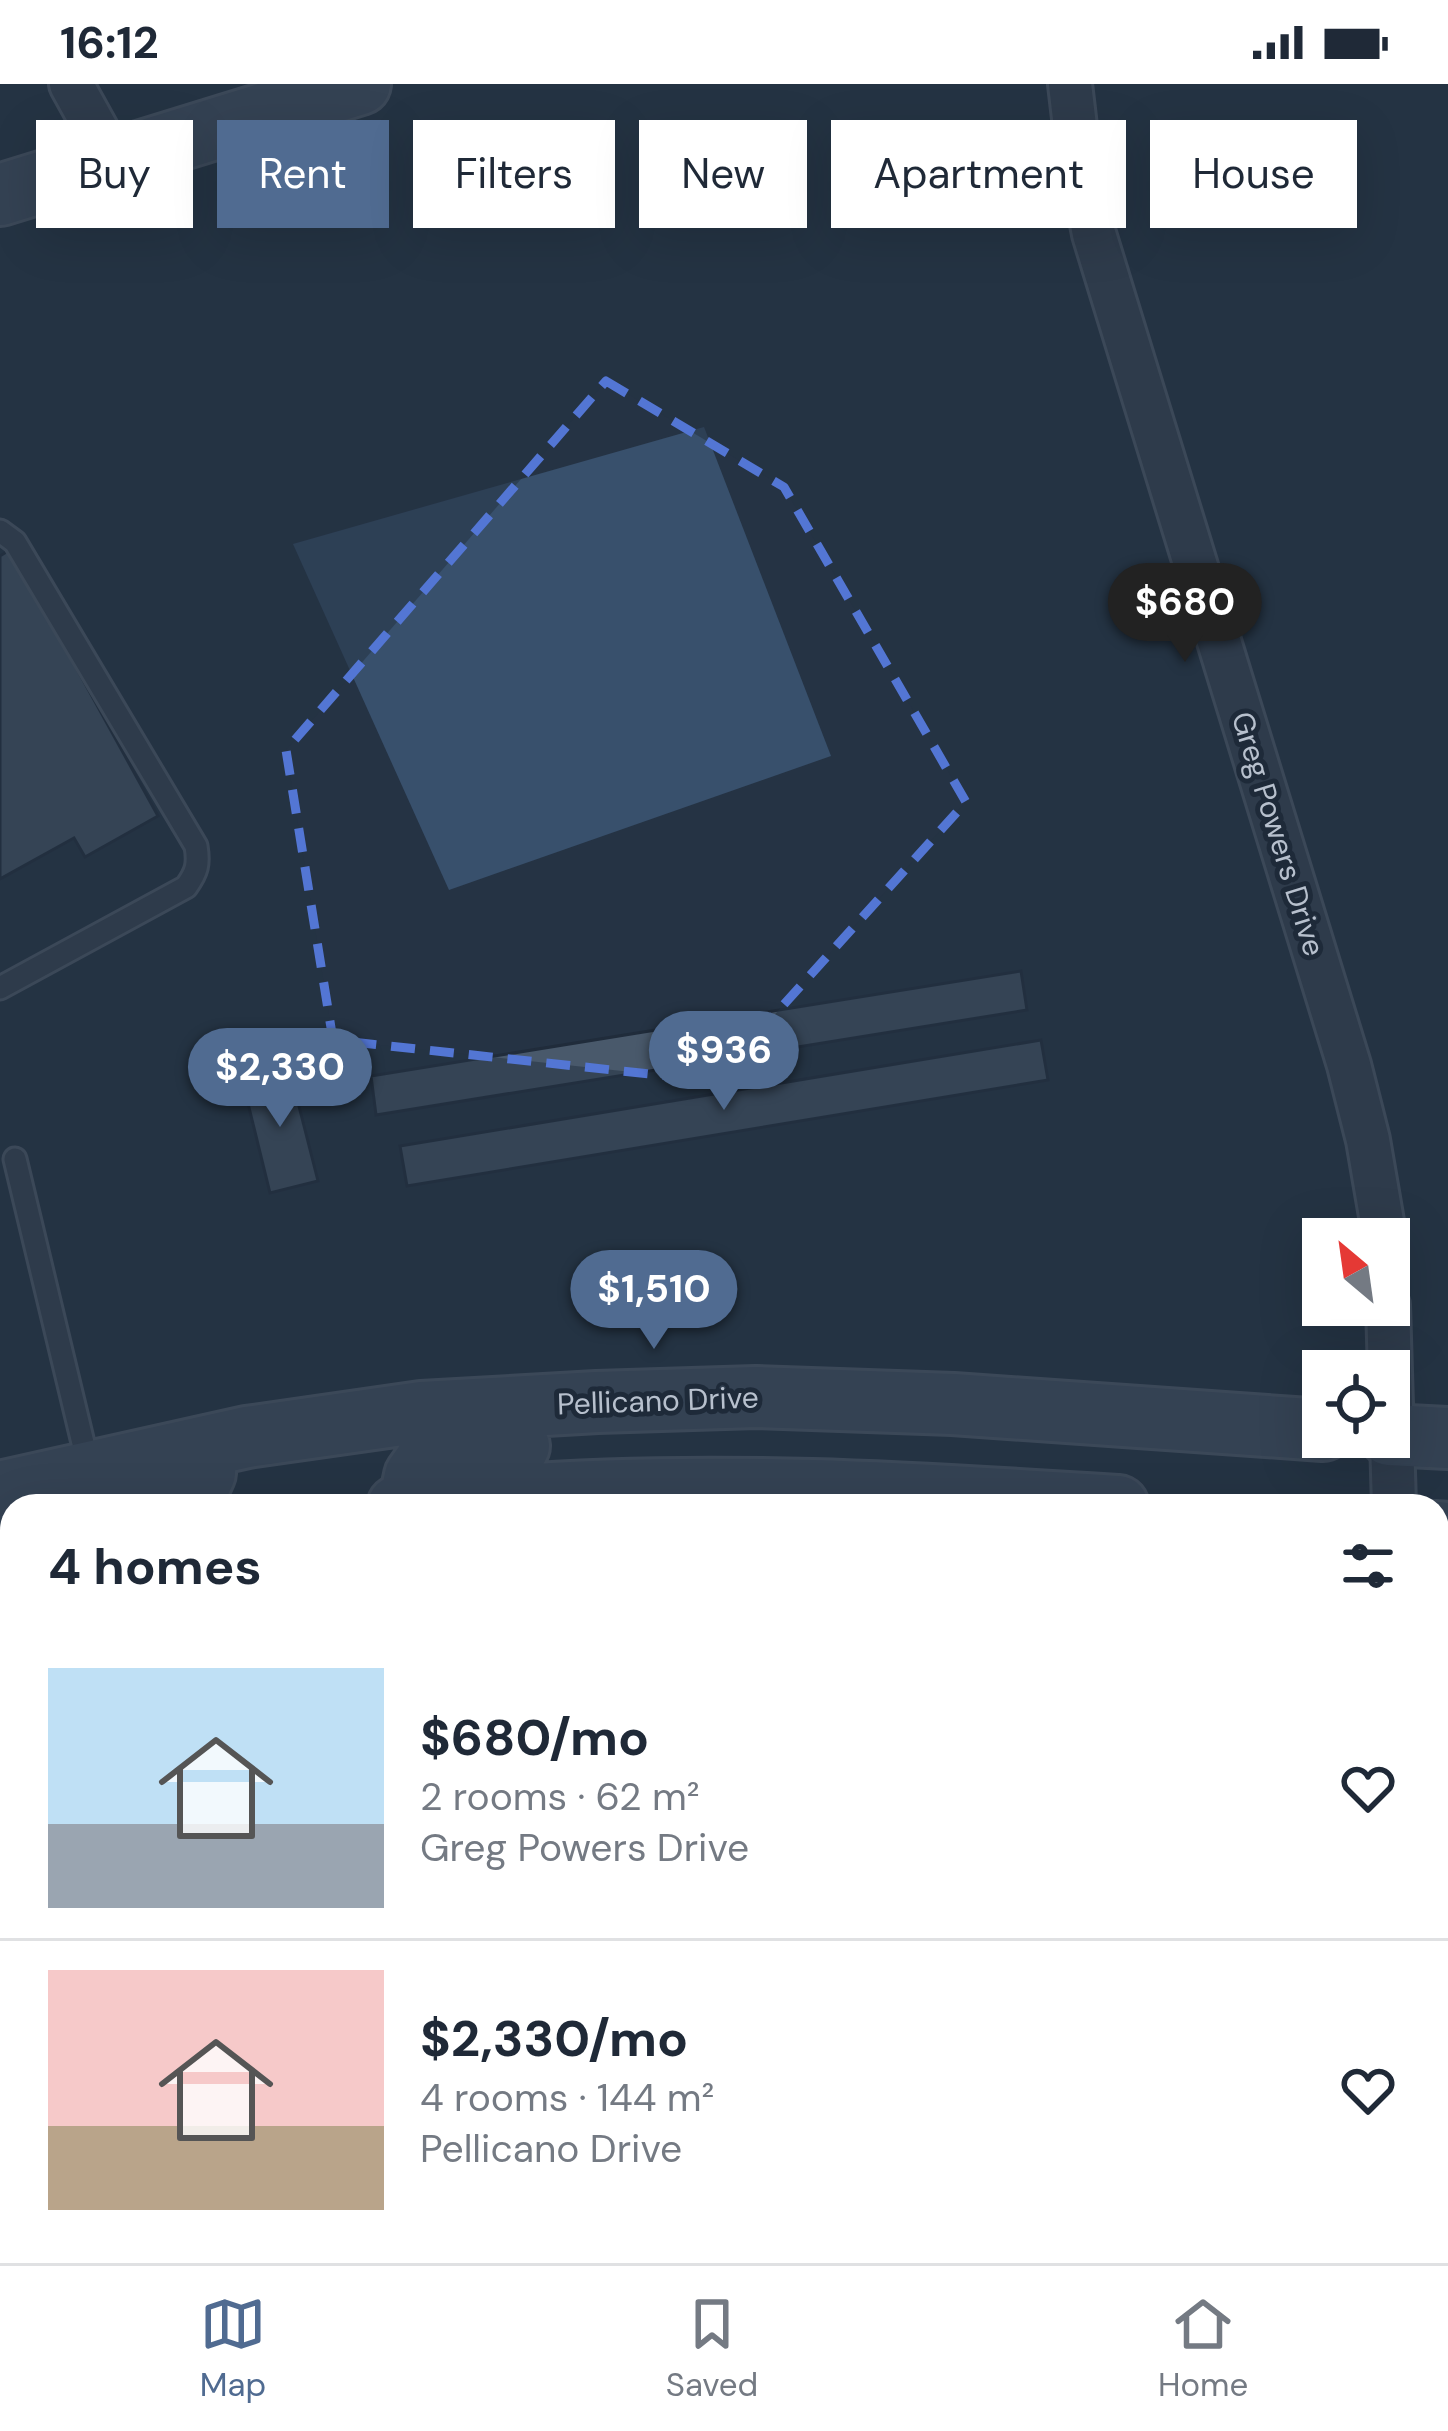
<!DOCTYPE html>
<html lang="en">
<head>
<meta charset="utf-8">
<style>
	body { margin:0; font-family:"DM Sans",sans-serif; background:#f2f2f3; color:#1f2937; height:100vh; display:flex; flex-direction:column; font-size:45px; white-space:nowrap }
	* { box-sizing:border-box; margin:0 }
	p { font-size:39px; color:#747a83 }
	.icon { flex:none; width:66px; height:66px; fill:none; stroke:currentColor; stroke-width:2; stroke-linecap:round; stroke-linejoin:round }
	.map { position:relative; flex:1; overflow:hidden }
	.drawer { position:absolute; left:0px; top:1410px; width:1449px; height:771px; display:flex; flex-direction:column; background:#fff; border-radius:36px 36px 0 0; box-shadow:0 12px 48px #0002 }
	.drawer>* { flex:none }
	.banner { position:absolute; left:36px; top:36px; width:1377px; height:108px; display:flex; gap:24px }
	.needle { width:78px; rotate:331deg }
	.fabs { position:absolute; left:1302px; top:1134px; display:grid; gap:24px }
	.fabs a { display:grid; place-items:center; width:108px; height:108px; border-radius:0px; background:#fff; box-shadow:0 12px 48px #0002; font-size:60px }
	.price { position:absolute; translate:-50% -102px; padding:0 27px; border-radius:42px; background:#506b91; color:#fff; font-size:39px; line-height:78px; filter:drop-shadow(0 3px 6px #0008) }
	.price::after { content:''; position:absolute; left:50%; top:72px; width:36px; height:27px; margin-left:-18px; background:inherit; clip-path:polygon(0 0,100% 0,50% 100%) }
	.price.on { background:#222; color:#fff }
	ul { padding:0; list-style:none }
	li { display:flex; align-items:center; gap:36px; height:300px; padding:0 48px }
	li+li { border-top:3px solid #e0e1e3 }
	li span { display:grid; place-items:center; flex:none; width:336px; height:240px; border-radius:0px; color:#555 }
	li>.icon { margin-inline-start:auto }
	span .icon { width:144px; height:144px; fill:#fffc; stroke-width:1 }
	li b { font-size:51px }
	h2 { display:flex; justify-content:space-between; align-items:center; height:144px; padding:0 48px; font-size:51px }
	.chip { padding:0 42px; border-radius:0px; background:#fff; box-shadow:0 12px 48px #0002; font-size:42px; line-height:108px }
	.chip.on { background:#506b91; color:#fff }
	.status { display:flex; justify-content:space-between; align-items:center; height:84px; padding:0 60px; background:#fff; direction:ltr }
	.status svg { height:33px; fill:currentColor }
	.tabs { display:flex; justify-content:space-around; align-items:center; height:168px; border-top:3px solid #e0e1e3; background:#fff; font-size:33px; color:#747a83 }
	.tabs a { display:grid; justify-items:center; gap:6px }
	.tabs .on { color:#506b91 }
	.map>svg:first-child { display:block }
</style>
</head>
<body>
<div class="status"><b>16:12</b><svg viewBox="0 0 49 12"><path d="M0 12V9h3v3zM5 12V6h3v6zM10 12V3h3v9zM15 12V0h3v12zM26 1h20v11H26zM47 4h2v5h-2z"/></svg></div>
<div class="map">
<svg width="1448" height="2179" viewBox="0 0 1448 2179">
	<rect width="100%" height="100%" fill="#253344"/>
	<path fill="#38506c" d="M704,343l127,329 -382,134 -156,-346z"/>
	<path fill="#49596b" stroke="#202c3b" stroke-width="3" d="M11,465l147,267 -73,41 -11,-19 -74,41v-323z
		M1021,887l6,39 -651,105 -5,-39z
		M1041,956l7,40 -641,106 -7,-40z
		M289,983l29,114 -48,12 -28,-114z
		M8,1664l4,6v75l-4,2 -8,-14v-64z
		M12,2062v68l-12,7v-68z
		M715,2169h178l1,3 -11,7h-186z"/>
	<g fill="none" stroke-linecap="round" stroke-linejoin="round">
		<g stroke="#586371" stroke-width="27">
			<path id="lane" d="M0,447l15,11 181,304c3,18 1,26 -10,41l-186,101
				M15,1075l74,309
				M0,1531l12,22
				M0,1575l12,-4
				M0,1930l12,-3
				M190,2169l6,10
				M351,2169l6,10
				M0,2175l12,-7
				M586,2179l17,-10
				M917,2179l10,-10"/>
		</g>
		<g stroke="#586371" stroke-width="48">
			<path id="street" d="M71,0l41,74
				M1070,0l8,68 16,82 255,831 19,75 17,99
				M1388,1221l6,201
				M1283,2179l5,-10"/>
		</g>
		<g stroke="#586371" stroke-width="66">
			<path id="secondary" d="M0,111l360,-111
				M1389,1351l59,3
				M0,1408l247,-55 175,-25 175,-10 159,-5 197,7 370,26
				M409,1420l6,-28 15,-21 25,-6 64,-3
				M149,1422l49,-18 7,-15 1,-25
				M398,1422c36,-6 73,-7 110,-10 203,-16 406,-3 610,10
				M1437,1448l11,1
				M0,1466l12,-4"/>
		</g>
		<use href="#lane" stroke="#3a4554" stroke-width="21"/>
		<use href="#street" stroke="#3a4554" stroke-width="42"/>
		<use href="#secondary" stroke="#485467" stroke-width="60"/>
	</g>
	<path d="M0 0H1448V2179H0ZM606,297l178,106 182,315 -251,279 -382,-41 -47,-290z" fill="#253344" fill-opacity=".55" fill-rule="evenodd"/>
	<path fill="none" stroke="#5376d4" stroke-width="9" stroke-dasharray="24 15" stroke-linejoin="round" d="M606,297l178,106 182,315 -251,279 -382,-41 -47,-290z"/>
	<g text-anchor="middle" stroke-width="10" stroke-linejoin="round" paint-order="stroke">
		<g font-size="30" fill="#b7c0cd" stroke="#1e2a39">
			<text transform="translate(1278 750) rotate(73)" y="10">Greg Powers Drive</text>
			<text transform="translate(658 1317) rotate(-2)" y="10">Pellicano Drive</text>
		</g>
	</g>
</svg>
<div class="fabs">
<a><svg class="needle" viewBox="-14 -14 28 28"><path d="M0-13l5 13h-10z" fill="#e53935"/><path d="M0 13l5-13h-10z" fill="#747a83"/></svg></a>
<a><svg class="icon" aria-label="locate" viewBox="0 0 24 24"><circle cx="12" cy="12" r="6"/><path d="M12 2v4M12 18v4M2 12h4M18 12h4"/></svg></a>
</div>
<b class="price on" style="left:1185px;top:581px">$680</b>
<b class="price" style="left:724px;top:1029px">$936</b>
<b class="price" style="left:280px;top:1046px">$2,330</b>
<b class="price" style="left:654px;top:1268px">$1,510</b>
<div class="banner">
<a class="chip">Buy</a>
<a class="chip on">Rent</a>
<a class="chip">Filters</a>
<a class="chip">New</a>
<a class="chip">Apartment</a>
<a class="chip">House</a>
</div>
<section class="drawer">
<h2>4 homes<svg class="icon" aria-label="filters" viewBox="0 0 24 24"><path d="M4 7h16M4 17h16"/><circle cx="9" cy="7" r="2"/><circle cx="15" cy="17" r="2"/></svg></h2>
<ul>
<li><span style="background:linear-gradient(#bfe0f5 65%,#9aa5b1 0)"><svg class="icon" aria-label="home" viewBox="0 0 24 24"><path d="M3 11l9-7 9 7M6 9v11h12V9"/></svg></span><div><b>$680/mo</b><p>2 rooms · 62 m²</p><p>Greg Powers Drive</p></div><svg class="icon" aria-label="heart" viewBox="0 0 24 24"><path d="M12 20l-8-8c-3-5 5-10 8-4 3-6 11-1 8 4z"/></svg></li>
<li><span style="background:linear-gradient(#f6c9c9 65%,#b9a48a 0)"><svg class="icon" aria-label="home" viewBox="0 0 24 24"><path d="M3 11l9-7 9 7M6 9v11h12V9"/></svg></span><div><b>$2,330/mo</b><p>4 rooms · 144 m²</p><p>Pellicano Drive</p></div><svg class="icon" aria-label="heart" viewBox="0 0 24 24"><path d="M12 20l-8-8c-3-5 5-10 8-4 3-6 11-1 8 4z"/></svg></li>
</ul>
</section>
</div>
<nav class="tabs">
<a class="on"><svg class="icon" aria-label="map" viewBox="0 0 24 24"><path d="M3 6l6-2 6 2 6-2v14l-6 2-6-2-6 2zM9 4v14M15 6v14"/></svg>Map</a>
<a><svg class="icon" aria-label="saved" viewBox="0 0 24 24"><path d="M7 4h10v16l-5-4-5 4z"/></svg>Saved</a>
<a><svg class="icon" aria-label="home" viewBox="0 0 24 24"><path d="M3 11l9-7 9 7M6 9v11h12V9"/></svg>Home</a>
</nav>
</body>
</html>
